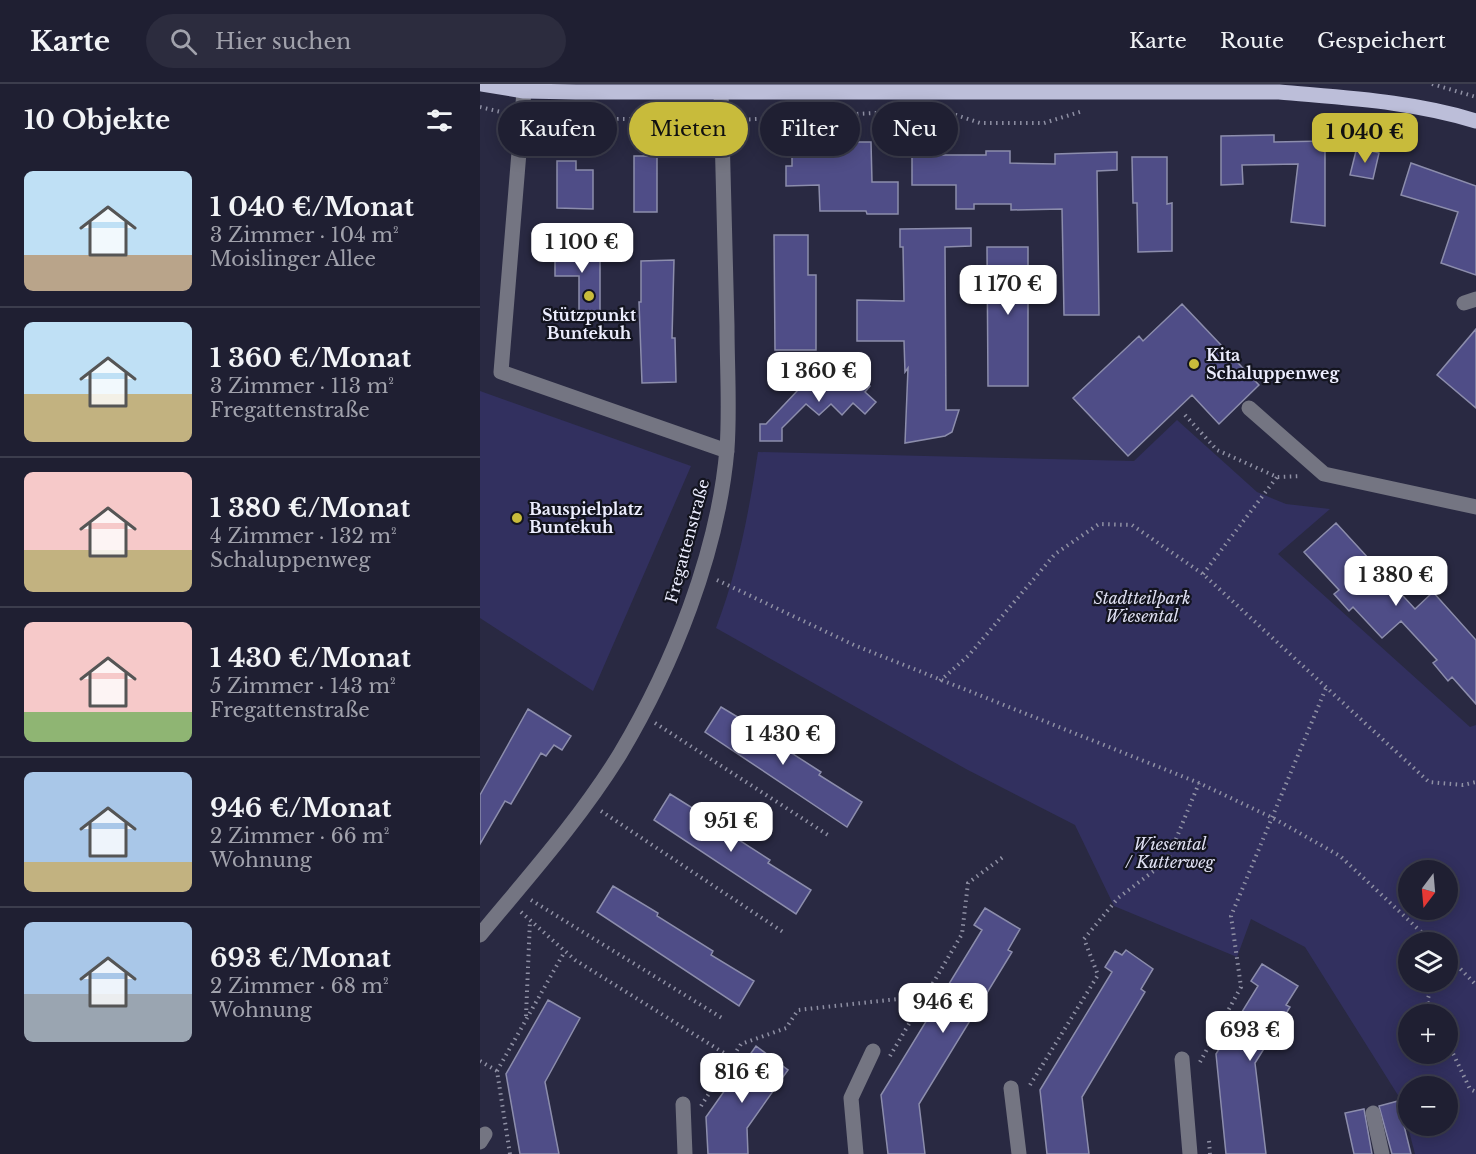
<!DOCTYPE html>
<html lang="de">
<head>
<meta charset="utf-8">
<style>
	body { margin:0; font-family:"Libre Baskerville",serif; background:#2c2c3e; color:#f1f3f6; height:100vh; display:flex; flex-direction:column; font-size:22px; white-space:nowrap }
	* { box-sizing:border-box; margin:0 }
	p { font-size:20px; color:#a1a2ac }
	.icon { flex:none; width:33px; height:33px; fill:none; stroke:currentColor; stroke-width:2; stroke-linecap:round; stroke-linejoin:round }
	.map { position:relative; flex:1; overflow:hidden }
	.sheet { display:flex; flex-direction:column; background:#1f1f32; width:480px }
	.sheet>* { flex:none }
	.hud { position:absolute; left:18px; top:18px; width:570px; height:54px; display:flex; gap:12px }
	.needle { width:39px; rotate:196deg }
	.buttons { position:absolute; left:918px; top:776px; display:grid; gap:12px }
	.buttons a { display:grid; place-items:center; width:60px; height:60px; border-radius:50%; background:#1f1f32; box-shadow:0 3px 15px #0003,0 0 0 2px #3c3d4d; font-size:30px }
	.price { position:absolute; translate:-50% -51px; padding:0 14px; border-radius:12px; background:#fff; color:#222; font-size:20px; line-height:39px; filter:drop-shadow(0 2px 3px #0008) }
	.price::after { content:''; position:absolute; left:50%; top:36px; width:18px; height:14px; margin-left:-9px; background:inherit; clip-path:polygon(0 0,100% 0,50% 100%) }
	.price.current { background:#c8bb3b; color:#111 }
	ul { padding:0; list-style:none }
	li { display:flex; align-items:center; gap:18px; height:150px; padding:0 24px }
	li+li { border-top:2px solid #3c3d4d }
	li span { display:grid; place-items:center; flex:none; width:168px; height:120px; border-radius:9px; color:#555 }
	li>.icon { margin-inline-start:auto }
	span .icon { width:72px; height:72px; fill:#fffc; stroke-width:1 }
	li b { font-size:26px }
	h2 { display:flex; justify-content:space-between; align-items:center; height:72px; padding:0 24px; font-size:26px }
	.tag { padding:0 21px; border-radius:27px; background:#1f1f32; box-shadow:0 3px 15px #0003,0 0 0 2px #3c3d4d; font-size:21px; line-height:54px }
	.tag.current { background:#c8bb3b; color:#111 }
	header { display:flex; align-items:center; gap:36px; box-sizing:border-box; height:84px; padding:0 30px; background:#1f1f32; border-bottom:2px solid #3c3d4d }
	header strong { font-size:28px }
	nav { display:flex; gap:33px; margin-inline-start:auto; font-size:21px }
	.search { width:420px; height:54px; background:#2c2c3e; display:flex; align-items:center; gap:15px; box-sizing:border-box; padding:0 21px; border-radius:33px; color:#a1a2ac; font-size:22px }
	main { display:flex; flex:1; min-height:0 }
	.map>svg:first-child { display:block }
</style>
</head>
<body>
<header>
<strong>Karte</strong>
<div class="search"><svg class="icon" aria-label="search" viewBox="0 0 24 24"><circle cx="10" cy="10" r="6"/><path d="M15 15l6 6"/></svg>Hier suchen</div>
<nav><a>Karte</a><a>Route</a><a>Gespeichert</a></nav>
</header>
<main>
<section class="sheet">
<h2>10 Objekte<svg class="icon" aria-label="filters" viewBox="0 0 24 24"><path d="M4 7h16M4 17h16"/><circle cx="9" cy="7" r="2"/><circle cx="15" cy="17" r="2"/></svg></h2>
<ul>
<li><span style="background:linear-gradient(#bfe0f5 70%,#b9a48a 0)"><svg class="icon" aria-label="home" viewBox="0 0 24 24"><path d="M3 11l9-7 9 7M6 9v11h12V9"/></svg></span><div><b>1 040 €/Monat</b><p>3 Zimmer · 104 m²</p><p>Moislinger Allee</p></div></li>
<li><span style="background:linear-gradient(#bfe0f5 60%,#c2b280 0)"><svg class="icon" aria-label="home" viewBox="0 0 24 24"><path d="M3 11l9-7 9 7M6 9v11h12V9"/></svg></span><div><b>1 360 €/Monat</b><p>3 Zimmer · 113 m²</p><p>Fregattenstraße</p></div></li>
<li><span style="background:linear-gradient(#f6c9c9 65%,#c2b280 0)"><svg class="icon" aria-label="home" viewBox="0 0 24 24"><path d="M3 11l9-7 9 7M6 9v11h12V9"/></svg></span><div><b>1 380 €/Monat</b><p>4 Zimmer · 132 m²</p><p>Schaluppenweg</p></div></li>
<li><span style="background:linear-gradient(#f6c9c9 75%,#8fb573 0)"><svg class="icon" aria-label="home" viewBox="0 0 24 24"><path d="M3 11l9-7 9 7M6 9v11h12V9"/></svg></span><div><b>1 430 €/Monat</b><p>5 Zimmer · 143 m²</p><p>Fregattenstraße</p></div></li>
<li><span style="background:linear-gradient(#a9c7e8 75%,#c2b280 0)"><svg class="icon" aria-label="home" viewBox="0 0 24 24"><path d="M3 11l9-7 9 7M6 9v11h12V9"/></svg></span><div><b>946 €/Monat</b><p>2 Zimmer · 66 m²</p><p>Wohnung</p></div></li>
<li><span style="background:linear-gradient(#a9c7e8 60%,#9aa5b1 0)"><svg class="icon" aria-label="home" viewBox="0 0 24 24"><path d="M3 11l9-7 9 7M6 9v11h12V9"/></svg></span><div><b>693 €/Monat</b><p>2 Zimmer · 68 m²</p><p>Wohnung</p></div></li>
</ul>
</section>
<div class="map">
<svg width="996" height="1070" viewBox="0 0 996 1070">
	<rect width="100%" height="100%" fill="#292942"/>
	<path fill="#32305f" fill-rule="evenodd" d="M0,307l211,75 -98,225 -113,-73z
		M697,336l80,72 29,12 44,5 -52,45 192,173 6,-2v429h-61l-14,-54 -96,-153 -54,-28 -14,38 -123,-51 -39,-81 -109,-56 -250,-141c22,-58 33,-116 42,-176l376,9zM928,786h40v39h-40zM928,858h40v39h-40zM928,930h40v39h-40zM928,1002h40v39h-40z"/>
	<path fill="#4f4d87" stroke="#8c8dac" stroke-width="1.5" d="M794,51v7l51,-1v85l-34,-4 7,-58 -56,1 1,19 -22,1v-49z
		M357,58h34l1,40h26v32h-31l-1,-3h-46l-1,-26 -33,1v-20h6v-10h45z
		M877,63l22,6 -6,26 -23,-4z
		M506,67h24v12l45,1v-10l62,-2v18l-20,1 2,144h-35l-2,-106 -51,1v-6h-37v5h-18v-24h-44v-30h74z
		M154,72h23v56h-23z
		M652,73h35v47l5,-1v48l-34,1 -1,-49h-4z
		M77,77h19v9h17v39l-36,-1z
		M931,79l65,23v89l-35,-12 17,-51 -57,-17z
		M491,144v18l-26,1 1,163h13l-7,22 -7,4 -40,7 3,-75 -3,4 -1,-31h-47v-41l47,1 -1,-54h-3v-18z
		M294,151h34v40h8v75h-41z
		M75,161h45v71h-21v-40h-24z
		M507,163h41v139h-40z
		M194,176l-2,78h3l1,44 -34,1 -3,-81h2v-41z
		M702,220l77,81 -40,39 -27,-29 -64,61 -55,-58 66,-62 4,5z
		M996,245v79l-39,-33z
		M336,287v22l18,-18 12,11 11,-12 13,12 -5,6 11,10 -11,12 -12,-11 -11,12 -11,-11 -12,11 -13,-11 -24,24v13h-22v-17h6z
		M856,439l79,86 18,-17 43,48v64l-24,-27 -4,4 -15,-18 4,-3 -36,-39 -19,17 -29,-31 -4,4 -15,-17 5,-4 -35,-38z
		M241,623l45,27 -1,2 56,36 -2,3 43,27 -15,25 -142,-95z
		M48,625l43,27 -9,14 -8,-5 -8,11 -5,-3 -30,51 -6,-3 -25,43v-49z
		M190,710l45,28 -1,2 56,36 -2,3 43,27 -15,24 -142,-94z
		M133,802l45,27 -1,3 56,35 -2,4 43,26 -15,25 -142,-94z
		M505,824l35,21 -12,21 4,2 -93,152 6,50h-37l-7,-59 101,-165 -8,-5z
		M646,866l27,19 -12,20 4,3 -63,105 7,57h-42l-7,-64 72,-118 -7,-5 10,-16 7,4z
		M782,880l36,22 -12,19 4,2 -35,56 11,91h-40l-10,-100 42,-68 -7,-5z
		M68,916l32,18 -35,64 14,72h-39l-14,-80z
		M276,962l32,24 -41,58 1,26h-40l-2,-37z
		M918,1017l13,53h-19l-13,-48z
		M884,1025l8,45h-18l-9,-41z"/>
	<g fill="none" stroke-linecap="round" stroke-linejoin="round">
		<path stroke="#8f90a4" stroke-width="4" stroke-dasharray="1.5 4.5" stroke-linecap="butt" d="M952,0l44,13
			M0,23l25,6
			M464,27l36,12h64l39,-12
			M59,34l167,2
			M257,36l158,-8
			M705,331l32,35 60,27 24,-1
			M723,490l74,-97
			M237,496l137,65 345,138 74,35 67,38 92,86
			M460,597l29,-26 86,-101 44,-30 33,1 71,49 226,208 34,3 13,-3
			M175,639l176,114
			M121,727l182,121
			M51,816l191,118
			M41,828l54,48 157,98
			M968,872l28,29
			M968,888l9,-7
			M953,930l-6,-13 7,-20
			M46,932l4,-96
			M968,959l22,46 6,3
			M410,972l72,-122 6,-51 35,-26
			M0,977l17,10
			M720,978l41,-75 -10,-71 95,-228
			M550,1001l68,-110 -14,-36 34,-41 49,-37 32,-78
			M221,1022l40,-62 45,-16 12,-18 127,-14
			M729,1057l1,13
			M30,1070l-13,-83 68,-120"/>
		<path stroke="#747582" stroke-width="15" d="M44,7l-23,281 226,79
			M984,219l12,-4
			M769,324l75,66 152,33
			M0,851c48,-58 100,-116 140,-181 53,-89 98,-201 107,-305 3,-41 0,-82 0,-123 -2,-78 -4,-156 -6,-233
			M702,975l8,95
			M531,1004l8,66
			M203,1020l2,50
			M893,1029l9,41
			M0,1058l5,-8
			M376,1070l-5,-56 22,-47"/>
		<path stroke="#bcbed9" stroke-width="15" d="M2,0l42,7 52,1h703c66,6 133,9 197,29"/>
	</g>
	<g fill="#c8bb3b" stroke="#13141f" stroke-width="2">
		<circle cx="109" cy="212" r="6"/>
		<circle cx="714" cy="280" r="6"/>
		<circle cx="37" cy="434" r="6"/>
	</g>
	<g text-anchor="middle" stroke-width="4.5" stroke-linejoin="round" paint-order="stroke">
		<g font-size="16" font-weight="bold" fill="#ecedfe" stroke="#13141f" text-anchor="start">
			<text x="109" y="237" text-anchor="middle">Stützpunkt<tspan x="109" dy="18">Buntekuh</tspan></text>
			<text x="726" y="277">Kita<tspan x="726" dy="18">Schaluppenweg</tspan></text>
			<text x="49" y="431">Bauspielplatz<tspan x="49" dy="18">Buntekuh</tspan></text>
		</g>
		<g font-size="16" fill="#ecedfe" stroke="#13141f">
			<text transform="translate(207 457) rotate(-75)" y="6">Fregattenstraße</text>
		</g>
		<g font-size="16" font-style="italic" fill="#e0e1f3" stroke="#13141f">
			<text x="662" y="520">Stadtteilpark<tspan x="662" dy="18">Wiesental</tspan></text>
			<text x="690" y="766">Wiesental<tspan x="690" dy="18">/ Kutterweg</tspan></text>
		</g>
	</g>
</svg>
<div class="buttons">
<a><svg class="needle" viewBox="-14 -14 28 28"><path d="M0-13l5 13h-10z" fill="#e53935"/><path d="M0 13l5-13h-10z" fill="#a1a2ac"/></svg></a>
<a><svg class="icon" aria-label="layers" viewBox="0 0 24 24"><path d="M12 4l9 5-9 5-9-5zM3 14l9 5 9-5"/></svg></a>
<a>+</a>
<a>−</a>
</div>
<b class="price current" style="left:885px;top:80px">1 040 €</b>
<b class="price" style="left:102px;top:190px">1 100 €</b>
<b class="price" style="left:528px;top:232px">1 170 €</b>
<b class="price" style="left:339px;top:319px">1 360 €</b>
<b class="price" style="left:916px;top:523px">1 380 €</b>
<b class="price" style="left:303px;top:682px">1 430 €</b>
<b class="price" style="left:251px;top:769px">951 €</b>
<b class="price" style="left:463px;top:950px">946 €</b>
<b class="price" style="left:770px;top:978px">693 €</b>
<b class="price" style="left:262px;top:1020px">816 €</b>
<div class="hud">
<a class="tag">Kaufen</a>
<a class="tag current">Mieten</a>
<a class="tag">Filter</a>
<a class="tag">Neu</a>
</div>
</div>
</main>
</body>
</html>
